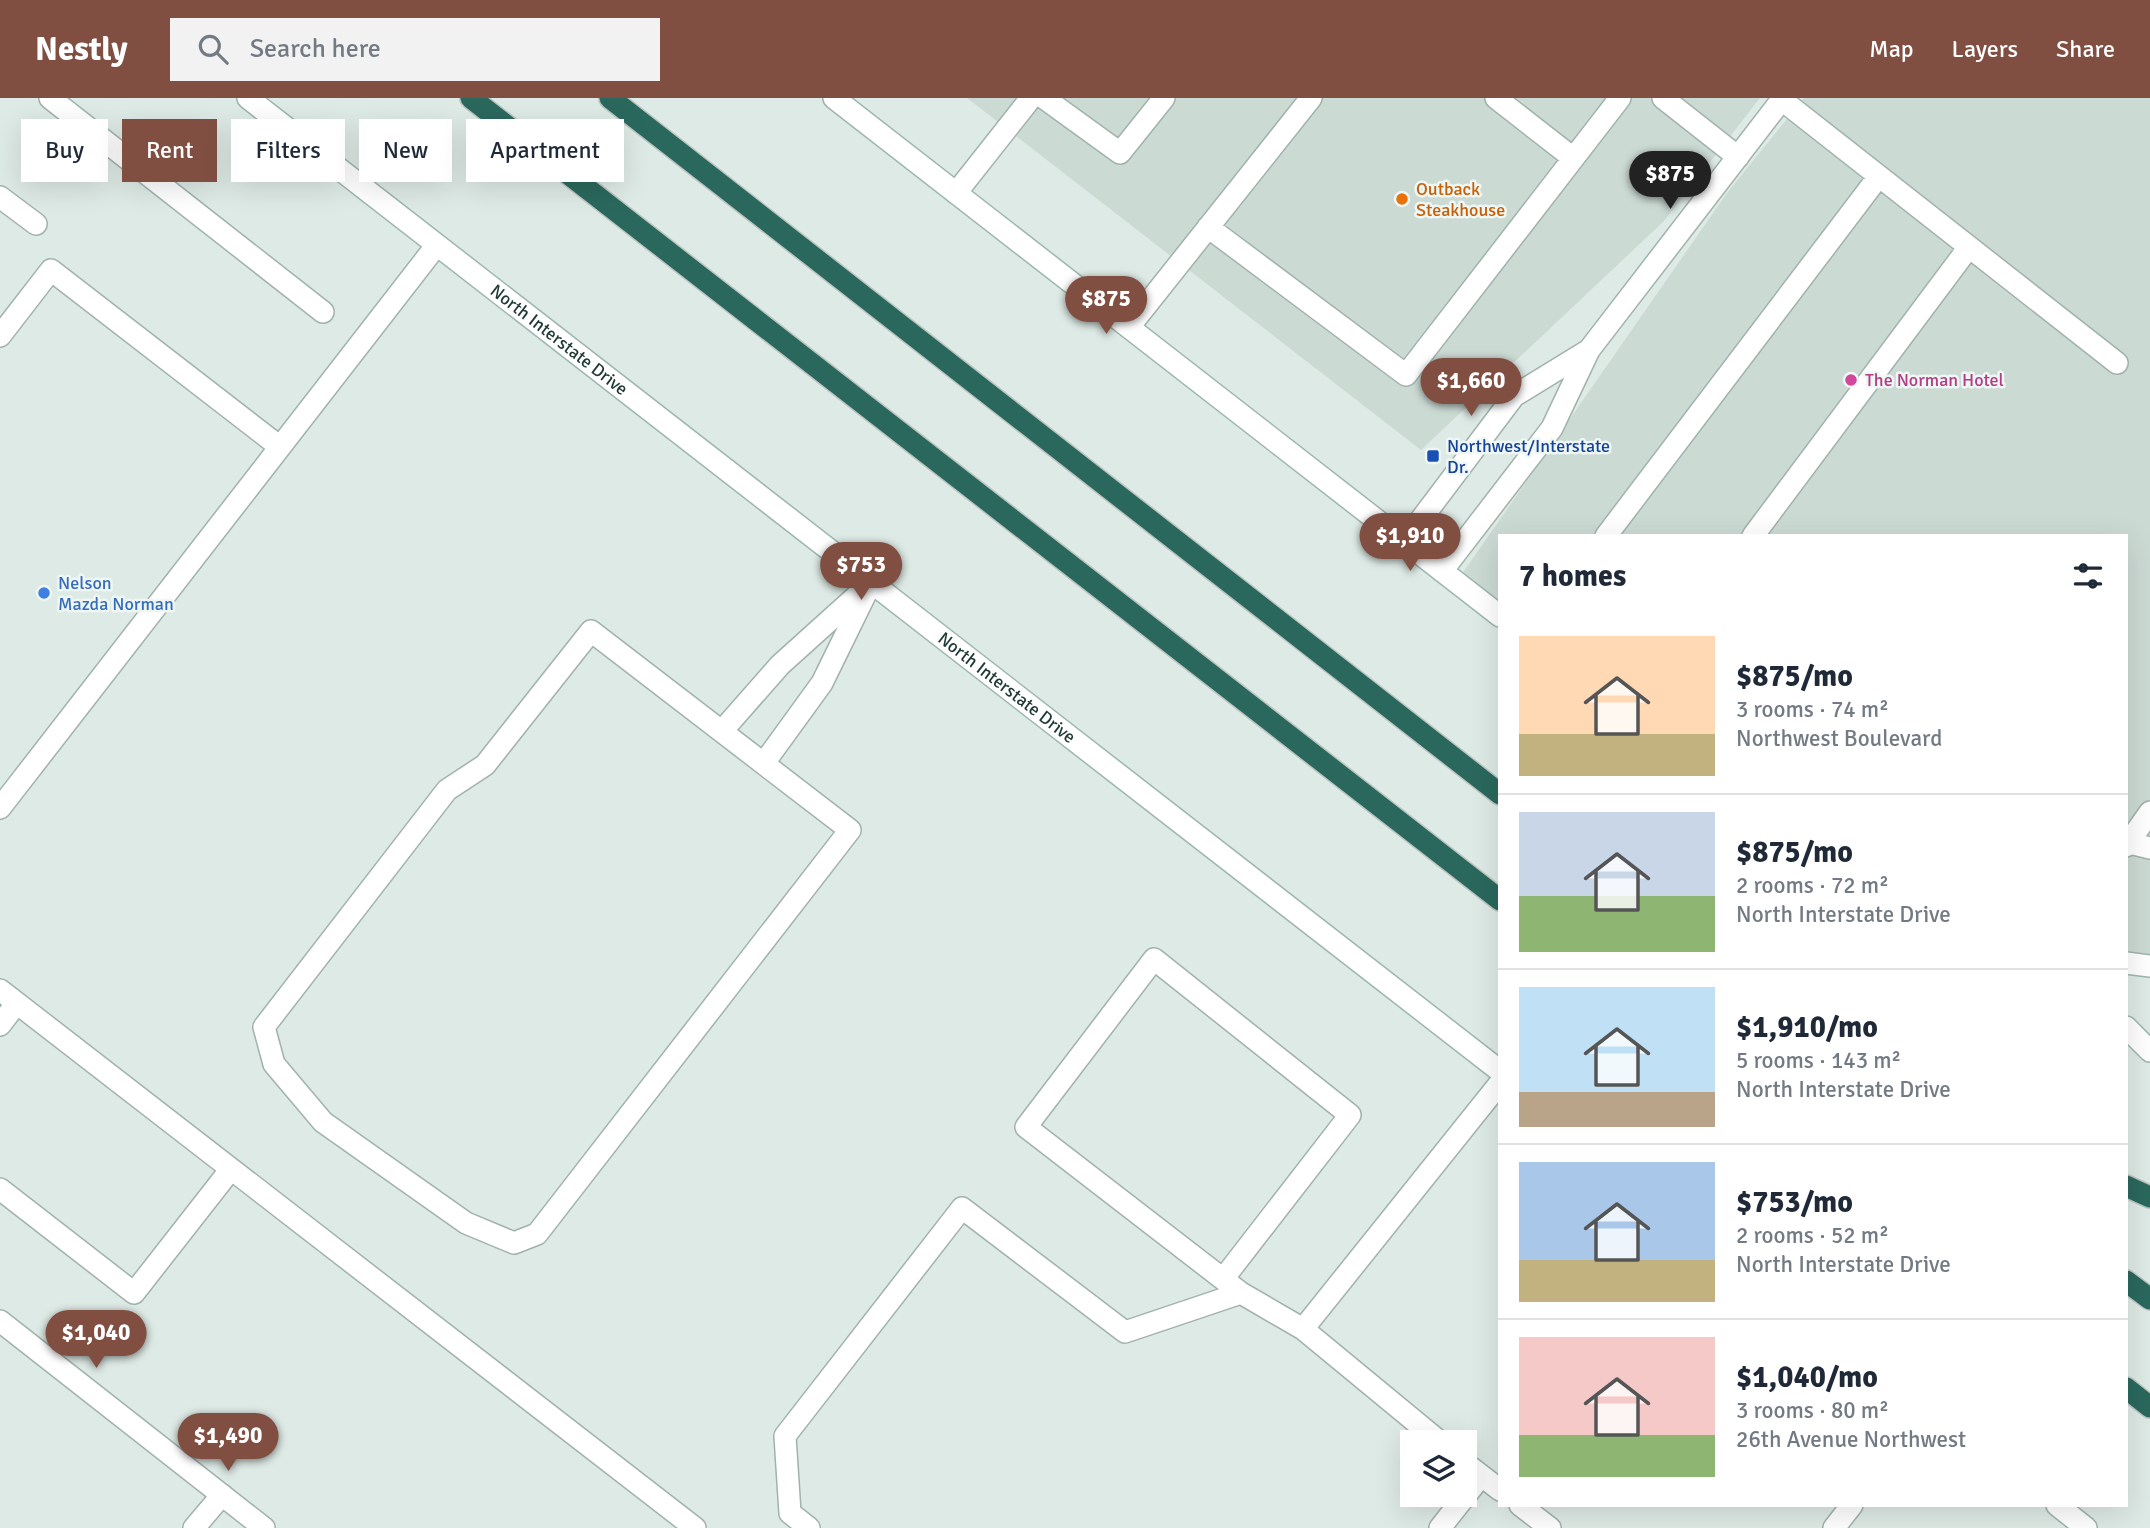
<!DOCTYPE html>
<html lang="en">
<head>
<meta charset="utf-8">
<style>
	body { margin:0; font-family:Signika,sans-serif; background:#f2f2f3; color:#1f2937; height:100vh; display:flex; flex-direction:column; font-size:26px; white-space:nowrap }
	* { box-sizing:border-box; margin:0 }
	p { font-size:23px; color:#747a83 }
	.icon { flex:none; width:38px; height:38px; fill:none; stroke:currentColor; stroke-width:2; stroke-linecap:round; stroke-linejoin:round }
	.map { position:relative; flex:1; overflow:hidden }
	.side { position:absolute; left:1498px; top:436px; width:630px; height:973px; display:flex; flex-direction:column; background:#fff; border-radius:0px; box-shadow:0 7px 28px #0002 }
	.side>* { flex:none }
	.banner { position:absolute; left:21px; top:21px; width:665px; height:63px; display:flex; gap:14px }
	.fabs { position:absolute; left:1400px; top:1332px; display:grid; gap:14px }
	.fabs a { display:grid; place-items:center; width:77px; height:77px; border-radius:0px; background:#fff; box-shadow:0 7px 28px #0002; font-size:35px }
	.price { position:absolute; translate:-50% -60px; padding:0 16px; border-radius:24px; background:#804f42; color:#fff; font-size:23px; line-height:46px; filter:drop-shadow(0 2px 4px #0008) }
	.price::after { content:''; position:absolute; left:50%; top:42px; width:21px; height:16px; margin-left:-10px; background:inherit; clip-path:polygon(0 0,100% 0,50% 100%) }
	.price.active { background:#222; color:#fff }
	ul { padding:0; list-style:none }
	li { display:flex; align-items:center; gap:21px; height:175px; padding:0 21px }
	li+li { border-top:2px solid #e0e1e3 }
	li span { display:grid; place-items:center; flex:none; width:196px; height:140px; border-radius:0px; color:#555 }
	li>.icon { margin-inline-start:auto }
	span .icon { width:84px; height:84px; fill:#fffc; stroke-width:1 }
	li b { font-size:30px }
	h2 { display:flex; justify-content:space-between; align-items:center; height:84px; padding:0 21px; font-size:30px }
	.tag { padding:0 24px; border-radius:0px; background:#fff; box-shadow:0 7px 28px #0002; font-size:24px; line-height:63px }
	.tag.active { background:#804f42; color:#fff }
	header { display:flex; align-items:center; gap:42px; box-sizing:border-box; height:98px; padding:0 35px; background:#804f42; color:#fff }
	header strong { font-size:33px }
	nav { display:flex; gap:38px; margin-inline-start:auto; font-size:24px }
	.search { width:490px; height:63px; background:#f2f2f3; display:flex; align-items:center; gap:18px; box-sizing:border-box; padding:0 24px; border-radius:0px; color:#747a83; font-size:26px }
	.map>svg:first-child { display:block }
</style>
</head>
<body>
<header>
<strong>Nestly</strong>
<div class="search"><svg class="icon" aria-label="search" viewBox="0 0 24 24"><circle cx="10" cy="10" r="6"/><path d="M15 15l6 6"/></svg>Search here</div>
<nav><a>Map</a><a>Layers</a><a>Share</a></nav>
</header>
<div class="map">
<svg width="2150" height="1430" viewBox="0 0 2150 1430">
	<rect width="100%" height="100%" fill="#deeae5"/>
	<path fill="#ccdad4" d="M967,0h793l-96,123 -243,229z
		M1804,0h346v866l-24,-3v-425h-626v67l-38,-29 265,-381z"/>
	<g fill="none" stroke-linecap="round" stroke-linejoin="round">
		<g stroke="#a1b2ac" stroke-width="24">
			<path id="lane" d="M50,0l273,214
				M1044,0l76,55 44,-55
				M1496,0l77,60
				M1663,0l75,59
				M1782,2l335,263
				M956,95l75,-95
				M0,99l36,27
				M1208,129l198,148 214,-277
				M1129,229l182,-229
				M0,238l51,-66 229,177
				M1606,438l273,-360
				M1753,438l216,-289
				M591,533l259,199 -313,404 -23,9 -48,-20 -143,-101 -49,-58 -10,-37 183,-237 38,-25z
				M722,633l58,-66 91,-82 -49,100 -58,80
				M0,710l436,-562
				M2126,744l24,6
				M2126,748l24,-34
				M0,892l695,538
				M0,927l17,-22
				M0,1091l134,104 97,-124
				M1223,1181l127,-164 -196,-156 -128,168 215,166
				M1440,1344l-137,-113 197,-246
				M1465,1365l35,27
				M1520,1407l30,23
				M194,1430l28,-33
				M809,1430l-19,-15 -5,-77 177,-228 163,124 116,-39 62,36
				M1440,1430l41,-52
				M1834,1430l18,-23"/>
		</g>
		<g stroke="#a1b2ac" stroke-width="24">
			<path id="street" d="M1404,444l110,-146 75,-46
				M1442,473l110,-143 37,-78 194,-252
				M0,1223l264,207"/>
		</g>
		<g stroke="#9db6ae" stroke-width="24">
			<g id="secondary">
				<path id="s1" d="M248,0l1252,973"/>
				<path d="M834,0l666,518"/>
				<path d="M2126,865l24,3"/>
				<path d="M2126,929l24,24"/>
				<path d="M2057,1407l29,23"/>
			</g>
		</g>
		<g stroke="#bcc4c2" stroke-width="24">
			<path id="highway" d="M471,0l1029,802
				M610,0l890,696
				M2126,1088l24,11
				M2126,1183l24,18
				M2126,1290l24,19"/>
		</g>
		<use href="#lane" stroke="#fff" stroke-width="21"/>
		<use href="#street" stroke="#fff" stroke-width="21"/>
		<use href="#secondary" stroke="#fff" stroke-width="21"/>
		<use href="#highway" stroke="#2a685d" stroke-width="21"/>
	</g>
	<circle fill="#e8710a" stroke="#eef7f3" stroke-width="2.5" cx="1402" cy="101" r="7"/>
	<circle fill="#d1479c" stroke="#eef7f3" stroke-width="2.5" cx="1851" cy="282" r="7"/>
	<rect fill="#1a4fb4" stroke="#eef7f3" stroke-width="2.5" x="1426" y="351" width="14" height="14" rx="3.5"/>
	<circle fill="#3f7fe0" stroke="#eef7f3" stroke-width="2.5" cx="44" cy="495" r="7"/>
	<g text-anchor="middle" stroke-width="5" stroke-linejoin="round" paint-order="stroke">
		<g font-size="18" fill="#c56008" stroke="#eef7f3" text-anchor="start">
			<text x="1416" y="97">Outback<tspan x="1416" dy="21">Steakhouse</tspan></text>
		</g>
		<g font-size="18" fill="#1f3a34" stroke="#eef7f3">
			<text dy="6" stroke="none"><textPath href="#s1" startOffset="394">North Interstate Drive</textPath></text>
			<text dy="6" stroke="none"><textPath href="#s1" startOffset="961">North Interstate Drive</textPath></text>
		</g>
		<g font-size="18" fill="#b23c85" stroke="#eef7f3" text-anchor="start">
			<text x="1865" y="288">The Norman Hotel</text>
		</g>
		<g font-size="18" fill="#164399" stroke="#eef7f3" text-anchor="start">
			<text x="1447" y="354">Northwest/Interstate<tspan x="1447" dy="21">Dr.</tspan></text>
		</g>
		<g font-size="18" fill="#366cbe" stroke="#eef7f3" text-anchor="start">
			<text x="58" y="491">Nelson<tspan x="58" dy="21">Mazda Norman</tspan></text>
		</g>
	</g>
</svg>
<div class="fabs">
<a><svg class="icon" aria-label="layers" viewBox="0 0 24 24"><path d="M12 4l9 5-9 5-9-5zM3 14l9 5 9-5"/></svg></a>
</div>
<b class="price active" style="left:1670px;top:113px">$875</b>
<b class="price" style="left:1106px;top:238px">$875</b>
<b class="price" style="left:1471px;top:320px">$1,660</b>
<b class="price" style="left:1410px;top:475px">$1,910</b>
<b class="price" style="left:861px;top:504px">$753</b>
<b class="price" style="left:96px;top:1272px">$1,040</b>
<b class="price" style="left:228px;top:1375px">$1,490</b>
<div class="banner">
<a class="tag">Buy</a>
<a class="tag active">Rent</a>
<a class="tag">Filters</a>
<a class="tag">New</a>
<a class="tag">Apartment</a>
</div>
<section class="side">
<h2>7 homes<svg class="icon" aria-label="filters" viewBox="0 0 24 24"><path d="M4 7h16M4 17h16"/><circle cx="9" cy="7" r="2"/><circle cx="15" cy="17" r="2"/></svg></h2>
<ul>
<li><span style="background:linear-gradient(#ffd9b3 70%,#c2b280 0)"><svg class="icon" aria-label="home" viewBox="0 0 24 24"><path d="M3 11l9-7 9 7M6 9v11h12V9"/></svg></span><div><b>$875/mo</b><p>3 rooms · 74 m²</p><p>Northwest Boulevard</p></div></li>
<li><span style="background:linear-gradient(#c9d6e8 60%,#8fb573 0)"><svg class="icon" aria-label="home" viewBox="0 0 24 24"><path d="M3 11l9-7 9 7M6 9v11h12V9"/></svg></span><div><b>$875/mo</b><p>2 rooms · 72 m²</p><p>North Interstate Drive</p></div></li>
<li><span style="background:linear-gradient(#bfe0f5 75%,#b9a48a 0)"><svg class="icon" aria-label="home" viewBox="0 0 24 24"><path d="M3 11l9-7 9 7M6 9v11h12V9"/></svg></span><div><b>$1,910/mo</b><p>5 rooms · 143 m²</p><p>North Interstate Drive</p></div></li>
<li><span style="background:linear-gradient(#a9c7e8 70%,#c2b280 0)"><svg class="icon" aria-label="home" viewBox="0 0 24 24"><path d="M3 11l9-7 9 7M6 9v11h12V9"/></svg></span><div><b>$753/mo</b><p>2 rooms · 52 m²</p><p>North Interstate Drive</p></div></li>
<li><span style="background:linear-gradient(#f6c9c9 70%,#8fb573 0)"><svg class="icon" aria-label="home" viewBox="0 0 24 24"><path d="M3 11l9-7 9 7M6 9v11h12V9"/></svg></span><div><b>$1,040/mo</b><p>3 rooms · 80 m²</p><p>26th Avenue Northwest</p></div></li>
</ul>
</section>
</div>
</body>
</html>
